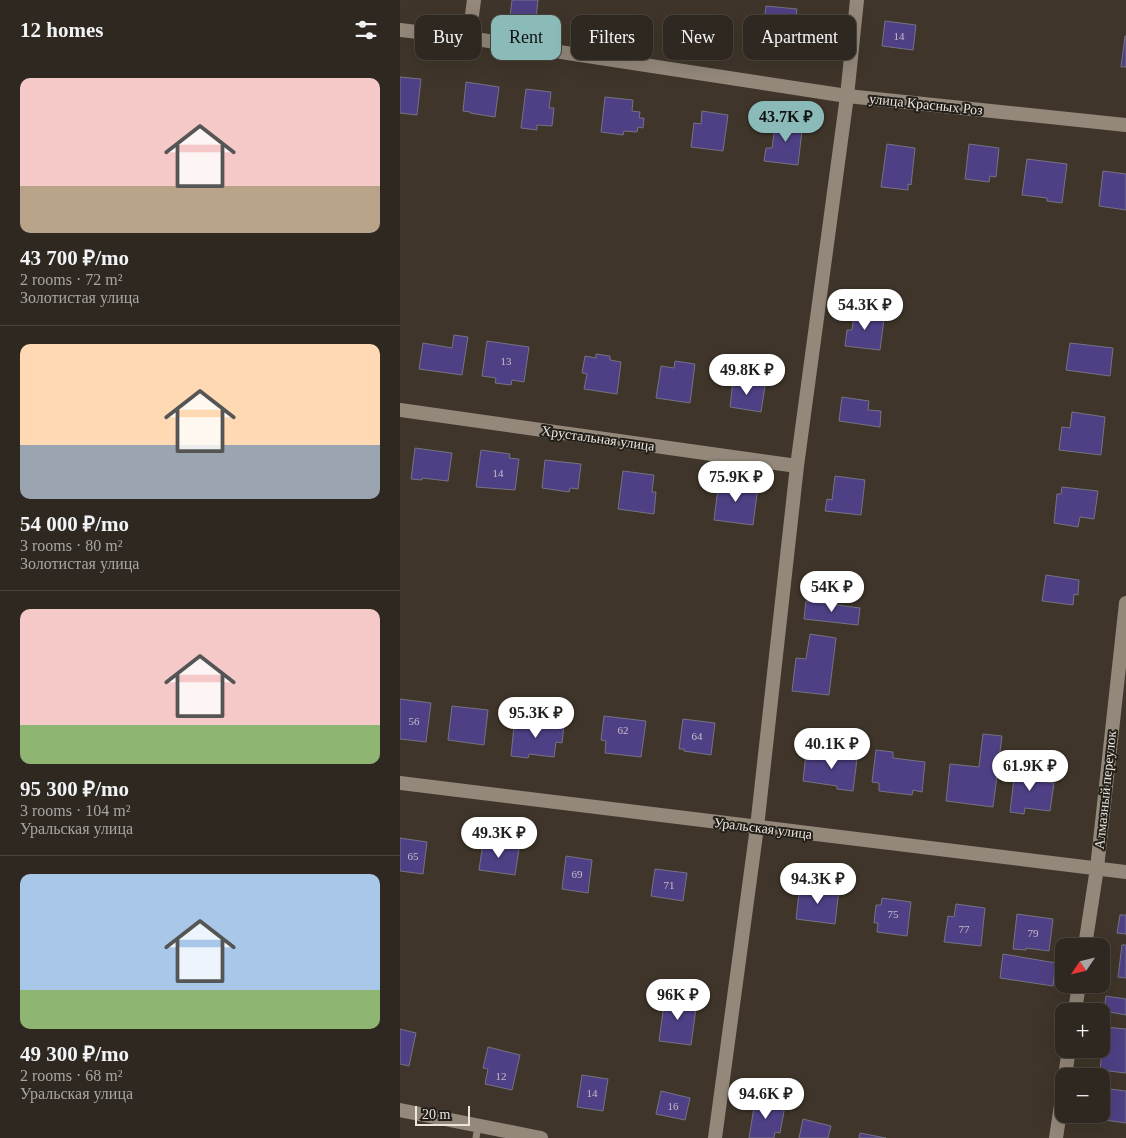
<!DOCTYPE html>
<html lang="en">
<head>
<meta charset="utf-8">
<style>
	body { margin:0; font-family:"Times New Roman",serif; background:#3b342d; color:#f1f3f6; height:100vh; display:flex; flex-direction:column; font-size:19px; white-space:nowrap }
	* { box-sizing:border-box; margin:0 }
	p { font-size:16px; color:#a7a6a5 }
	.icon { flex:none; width:28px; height:28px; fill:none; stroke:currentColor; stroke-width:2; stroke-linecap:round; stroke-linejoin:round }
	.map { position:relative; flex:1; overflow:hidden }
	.side { display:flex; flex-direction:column; background:#2f2820; width:400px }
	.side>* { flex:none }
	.top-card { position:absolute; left:15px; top:15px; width:475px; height:45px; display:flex; gap:10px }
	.needle { width:32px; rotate:235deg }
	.controls { position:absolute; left:655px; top:938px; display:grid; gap:10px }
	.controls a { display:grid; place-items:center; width:55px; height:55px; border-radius:10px; background:#2f2820; box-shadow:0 5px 20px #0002,0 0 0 1px #4a443e; font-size:25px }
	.scale { position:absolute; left:15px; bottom:12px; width:55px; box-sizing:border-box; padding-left:5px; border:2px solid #ebe5dd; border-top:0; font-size:14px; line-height:18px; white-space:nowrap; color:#ebe5dd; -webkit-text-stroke:4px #221e18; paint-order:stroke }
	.price { position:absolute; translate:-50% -42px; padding:0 11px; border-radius:18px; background:#fff; color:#222; font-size:16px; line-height:32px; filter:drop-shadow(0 1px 2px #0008) }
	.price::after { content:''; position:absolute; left:50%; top:30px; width:15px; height:11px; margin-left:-8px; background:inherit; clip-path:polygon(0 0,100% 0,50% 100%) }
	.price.on { background:#8bbbb9; color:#111 }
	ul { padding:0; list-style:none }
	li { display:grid; align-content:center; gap:10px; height:265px; padding:0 20px }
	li+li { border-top:1px solid #4a443e }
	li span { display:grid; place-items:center; height:155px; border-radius:10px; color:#555 }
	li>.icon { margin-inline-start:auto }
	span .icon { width:90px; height:90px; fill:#fffc; stroke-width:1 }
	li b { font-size:21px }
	h2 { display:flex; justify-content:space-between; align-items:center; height:60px; padding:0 20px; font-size:21px }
	.pill { padding:0 18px; border-radius:10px; background:#2f2820; box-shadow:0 5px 20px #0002,0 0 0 1px #4a443e; font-size:18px; line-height:45px }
	.pill.on { background:#8bbbb9; color:#111 }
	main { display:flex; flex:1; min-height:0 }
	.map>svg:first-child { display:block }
</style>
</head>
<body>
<main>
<section class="side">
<h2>12 homes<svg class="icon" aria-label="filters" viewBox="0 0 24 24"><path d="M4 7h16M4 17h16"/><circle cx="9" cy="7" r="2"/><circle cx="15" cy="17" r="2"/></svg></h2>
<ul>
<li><span style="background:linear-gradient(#f6c9c9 70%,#b9a48a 0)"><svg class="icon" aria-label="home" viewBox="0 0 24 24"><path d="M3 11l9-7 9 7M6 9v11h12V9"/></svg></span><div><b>43 700 ₽/mo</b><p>2 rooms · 72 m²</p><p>Золотистая улица</p></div></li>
<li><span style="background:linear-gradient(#ffd9b3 65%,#9aa5b1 0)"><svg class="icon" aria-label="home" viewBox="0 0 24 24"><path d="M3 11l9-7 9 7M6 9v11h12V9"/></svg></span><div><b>54 000 ₽/mo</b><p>3 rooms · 80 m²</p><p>Золотистая улица</p></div></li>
<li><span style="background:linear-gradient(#f6c9c9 75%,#8fb573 0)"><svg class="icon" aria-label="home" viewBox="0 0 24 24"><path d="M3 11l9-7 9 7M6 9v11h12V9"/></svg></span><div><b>95 300 ₽/mo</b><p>3 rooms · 104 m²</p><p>Уральская улица</p></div></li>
<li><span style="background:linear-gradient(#a9c7e8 75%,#8fb573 0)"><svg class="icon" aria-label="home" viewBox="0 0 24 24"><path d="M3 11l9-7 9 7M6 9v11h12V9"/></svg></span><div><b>49 300 ₽/mo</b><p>2 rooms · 68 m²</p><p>Уральская улица</p></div></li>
</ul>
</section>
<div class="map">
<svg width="726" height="1138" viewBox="0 0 726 1138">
	<rect width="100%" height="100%" fill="#3f352a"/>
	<path fill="#4f4085" stroke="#747382" d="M112,0h26l-2,19 -26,-3z
		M366,6l31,3 -4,33 -31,-4z
		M485,21l31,4 -3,25 -31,-4z
		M725,36h1v31h-5z
		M0,77l21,2 -4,36 -17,-2z
		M66,82l33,5 -4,30 -25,-4v-1l-7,-1z
		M126,89l25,3 -2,16h5l-2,18 -15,-1v5l-16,-2z
		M205,97l28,3 -1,11 8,1 -1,6h5l-1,10 -5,-1 -1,5 -13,-1 -1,4 -22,-3z
		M302,111l26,4 -5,36 -32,-4 3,-24 7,1z
		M376,118l27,4 -5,43 -34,-4 2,-13h6z
		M487,144l28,4 -4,37 -3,-1v6l-27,-3z
		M569,144l30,4 -3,29 -6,-1 -1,6 -24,-3z
		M627,159l40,5 -5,39 -15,-2v-3l-25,-3z
		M703,171l23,3v36l-27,-4z
		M455,307l15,2v8l14,2 -4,31 -35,-4 2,-16h5z
		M54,335l14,2 -6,38 -43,-6 4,-26 29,5z
		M87,341l42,6 -5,35 -12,-2 -1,5 -16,-2 1,-5 -14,-2z
		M670,343l43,5 -3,28 -44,-6z
		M196,354l14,2v4l11,2 -4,32 -33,-5 3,-15 -5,-1 3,-17 11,2z
		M275,361l20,3 -5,39 -34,-5 5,-32 13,2z
		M333,381l32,5 -4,26 -31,-5z
		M442,397l27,4 -1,9 13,1 -1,16 -41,-6z
		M672,412l33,5 -4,38 -42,-5 3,-23 8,1z
		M15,448l37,5 -4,28 -26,-3v2l-11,-1z
		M81,450l29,4 -1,4 10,1 -4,31 -39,-3z
		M145,460l36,4 -3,25 -8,-1 -1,4 -27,-4z
		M223,471l31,4 -2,17h4l-2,22 -36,-5z
		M435,476l30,4 -4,35 -36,-4 2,-12 5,1z
		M319,481l39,5 -5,39 -39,-5z
		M662,487l36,4 -4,28 -14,-2 -2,10 -24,-4 3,-29h4z
		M646,575l33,5 -1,15 -4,-1 -1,11 -31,-4z
		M406,601l54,7 -2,17 -54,-6z
		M410,634l26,4 -7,57 -37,-4 4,-33 10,1z
		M0,699l31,4 -5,39 -26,-3z
		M52,706l36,4 -4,35 -36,-5z
		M204,716l42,5 -5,36 -36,-4 1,-12 -5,-1z
		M283,719l32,4 -4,32 -27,-4v-2h-5z
		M124,720l40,5 -2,18 -6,-1 -2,15 -25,-3 -1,4 -17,-2 3,-30 9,1z
		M583,734l19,2 -9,71 -47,-6 4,-37 29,3z
		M442,749l16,2 -5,40 -16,-2v-3l-34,-5 3,-27 35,5z
		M476,750l17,2v6l32,4 -3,30 -9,-2 -1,5 -33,-4v-8l-7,-1z
		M616,762l12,1 -1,17 27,3 -4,28 -25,-3 -1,6 -14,-2z
		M0,838l27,4 -4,32 -23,-3z
		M83,843l36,6 -4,26 -36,-5z
		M166,856l26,4 -4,33 -26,-4z
		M255,869l32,4 -4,28 -32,-5z
		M408,885l31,4 -4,35 -39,-5 3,-26 8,1z
		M482,898l29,4 -4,34 -30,-4 1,-9h-4l2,-18h5z
		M556,904l29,4 -4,38 -37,-4 4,-26 6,1z
		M617,914l36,5 -4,32 -23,-3v2l-13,-1z
		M720,915h6v19l-9,-1z
		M722,945h4v33l-8,-1z
		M603,954l53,9 -3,23 -53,-8z
		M706,996l20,3v16l-22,-4z
		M265,997l32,4 -6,44 -32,-4z
		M705,1027l21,2v44l-26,-3z
		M0,1029l16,4 -7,33 -9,-2z
		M88,1047l32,8 -8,35 -27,-6 3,-15 -5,-1z
		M182,1075l26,4 -5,32 -26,-4z
		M701,1088l25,3v32l-29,-4 1,-5h3z
		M261,1091l29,7 -5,22 -29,-6z
		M355,1101l30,5 -5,27 -5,-1 -1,6h-25z
		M403,1119l28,7 -3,12h-29z
		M460,1133l26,5h-27z"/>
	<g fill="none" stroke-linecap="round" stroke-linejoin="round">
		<path stroke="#93887a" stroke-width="7" d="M76,1138l2,-12"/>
		<path stroke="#93887a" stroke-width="14" d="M0,30l69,8 378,58 279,29
			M69,38l5,-38
			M0,410l397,56
			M0,783l726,89
			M685,946l12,-78 29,-265
			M675,1011l4,-27
			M665,1076l4,-27
			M0,1110l141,28
			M315,1138l42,-311 40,-361 50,-370 10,-96
			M656,1138l8,-53"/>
	</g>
	<g text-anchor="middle" stroke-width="4" stroke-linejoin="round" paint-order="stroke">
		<g font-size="11" fill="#c4bcc7">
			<text x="499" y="40">14</text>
			<text x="106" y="365">13</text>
			<text x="98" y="477">14</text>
			<text x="14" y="725">56</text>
			<text x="223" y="734">62</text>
			<text x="297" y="740">64</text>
			<text x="13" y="860">65</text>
			<text x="177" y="878">69</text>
			<text x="269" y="889">71</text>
			<text x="493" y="918">75</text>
			<text x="564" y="933">77</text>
			<text x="633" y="937">79</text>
			<text x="101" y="1080">12</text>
			<text x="192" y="1097">14</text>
			<text x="273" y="1110">16</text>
		</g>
		<g font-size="14" fill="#ebe5dd" stroke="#221e18">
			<text transform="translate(526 104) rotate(6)" y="5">улица Красных Роз</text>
			<text transform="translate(198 438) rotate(8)" y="5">Хрустальная улица</text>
			<text transform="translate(705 790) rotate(-84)" y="5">Алмазный переулок</text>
			<text transform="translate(363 828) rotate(7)" y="5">Уральская улица</text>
		</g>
	</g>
</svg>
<div class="controls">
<a><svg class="needle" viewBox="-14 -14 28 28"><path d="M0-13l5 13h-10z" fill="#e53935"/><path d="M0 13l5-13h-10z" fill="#a7a6a5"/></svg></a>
<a>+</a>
<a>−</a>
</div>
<div class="scale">20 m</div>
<b class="price on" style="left:386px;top:143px">43.7K ₽</b>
<b class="price" style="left:465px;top:331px">54.3K ₽</b>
<b class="price" style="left:347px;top:396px">49.8K ₽</b>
<b class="price" style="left:336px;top:503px">75.9K ₽</b>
<b class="price" style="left:432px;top:613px">54K ₽</b>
<b class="price" style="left:136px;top:739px">95.3K ₽</b>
<b class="price" style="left:432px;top:770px">40.1K ₽</b>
<b class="price" style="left:630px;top:792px">61.9K ₽</b>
<b class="price" style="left:99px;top:859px">49.3K ₽</b>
<b class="price" style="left:418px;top:905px">94.3K ₽</b>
<b class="price" style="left:278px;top:1021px">96K ₽</b>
<b class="price" style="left:366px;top:1120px">94.6K ₽</b>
<div class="top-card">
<a class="pill">Buy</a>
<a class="pill on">Rent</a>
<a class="pill">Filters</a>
<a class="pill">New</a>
<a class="pill">Apartment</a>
</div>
</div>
</main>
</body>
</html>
